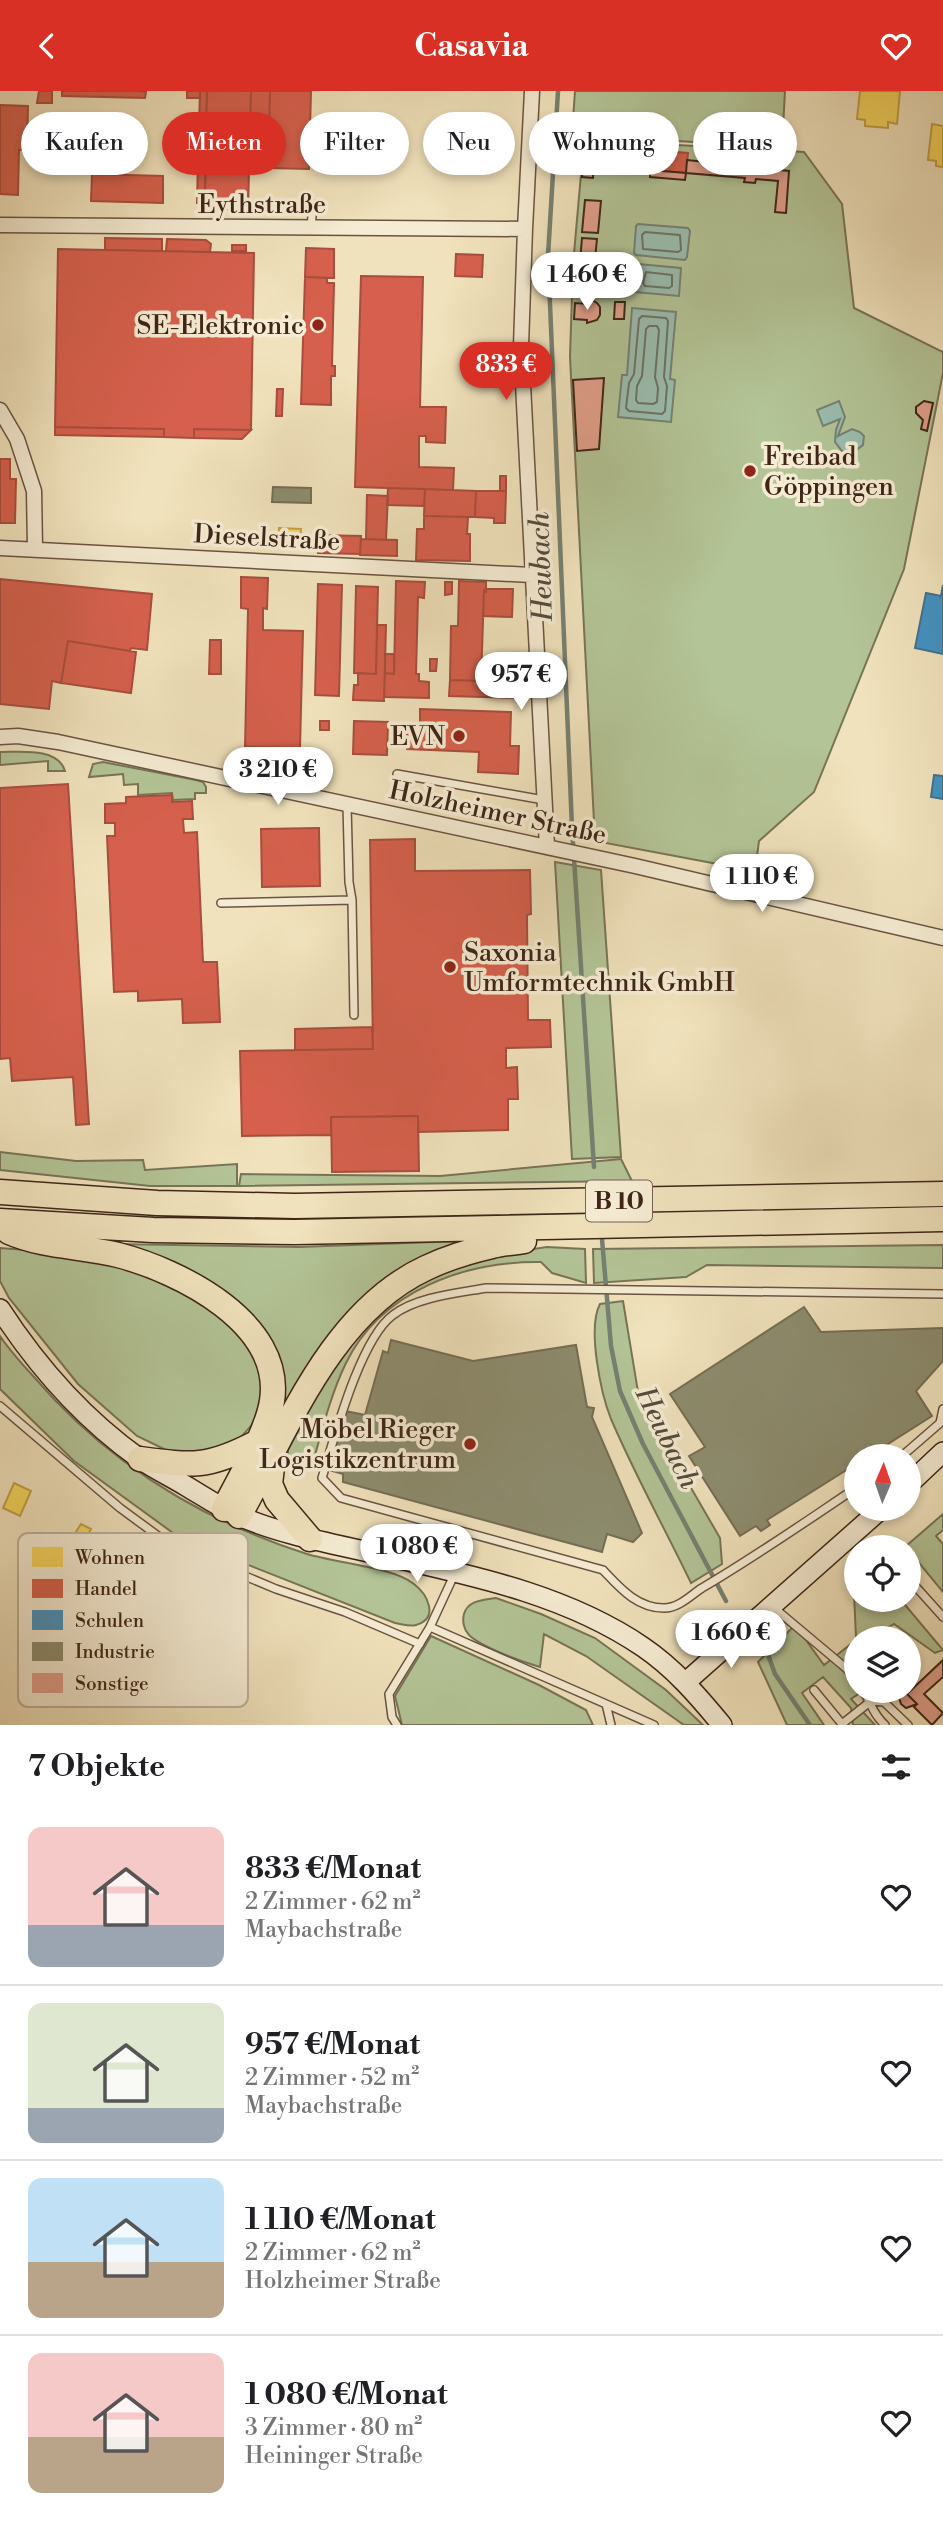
<!DOCTYPE html>
<html lang="de">
<head>
<meta charset="utf-8">
<style>
	body { margin:0; font-family:"Libre Bodoni",serif; background:#f6f6f6; color:#202124; height:100vh; display:flex; flex-direction:column; font-size:26px; white-space:nowrap }
	* { box-sizing:border-box; margin:0 }
	p { font-size:23px; color:#757577 }
	.icon { flex:none; width:38px; height:38px; fill:none; stroke:currentColor; stroke-width:2; stroke-linecap:round; stroke-linejoin:round }
	.map { position:relative; height:1634px; overflow:hidden }
	.drawer { display:flex; flex-direction:column; background:#fff; flex:1 }
	.drawer>* { flex:none }
	.hud { position:absolute; left:21px; top:21px; width:901px; height:63px; display:flex; gap:14px }
	.needle { width:46px; rotate:2deg }
	.fabs { position:absolute; left:844px; top:1353px; display:grid; gap:14px }
	.fabs a { display:grid; place-items:center; width:77px; height:77px; border-radius:50%; background:#fff; box-shadow:0 4px 10px #0003; font-size:35px }
	.price { position:absolute; translate:-50% -60px; padding:0 16px; border-radius:24px; background:#fff; color:#222; font-size:23px; line-height:46px; filter:drop-shadow(0 2px 4px #0008) }
	.price::after { content:''; position:absolute; left:50%; top:42px; width:21px; height:16px; margin-left:-10px; background:inherit; clip-path:polygon(0 0,100% 0,50% 100%) }
	.price.selected { background:#d93025; color:#fff }
	ul { padding:0; list-style:none }
	li { display:flex; align-items:center; gap:21px; height:175px; padding:0 28px }
	li+li { border-top:2px solid #e0e0e0 }
	li span { display:grid; place-items:center; flex:none; width:196px; height:140px; border-radius:14px; color:#555 }
	li>.icon { margin-inline-start:auto }
	span .icon { width:84px; height:84px; fill:#fffc; stroke-width:1 }
	li b { font-size:30px }
	h2 { display:flex; justify-content:space-between; align-items:center; height:84px; padding:0 28px; font-size:30px }
	.pill { padding:0 24px; border-radius:32px; background:#fff; box-shadow:0 4px 10px #0003; font-size:24px; line-height:63px }
	.pill.selected { background:#d93025; color:#fff }
	header { display:flex; justify-content:space-between; align-items:center; height:91px; padding:0 28px; background:#d93025; color:#fff; font-size:32px; font-weight:700 }
	.map>svg:first-child { display:block }
</style>
</head>
<body>
<header><svg class="icon" aria-label="back" viewBox="0 0 24 24"><path d="M15 5l-7 7 7 7"/></svg>Casavia<svg class="icon" aria-label="heart" viewBox="0 0 24 24"><path d="M12 20l-8-8c-3-5 5-10 8-4 3-6 11-1 8 4z"/></svg></header>
<div class="map">
<svg width="943" height="1634" viewBox="0 0 943 1634">
	<rect width="100%" height="100%" fill="#f0e2bc"/>
	<filter id="stains"><feTurbulence type="fractalNoise" baseFrequency=".00286" numOctaves="4"/><feColorMatrix values="0 0 0 0 .2 0 0 0 0 .09 0 0 0 0 .02 0 0 0 .5 -.17"/></filter>
	<radialGradient id="worn" r=".72"><stop offset=".6" stop-color="#630" stop-opacity="0"/><stop offset="1" stop-color="#630" stop-opacity=".3"/></radialGradient>
	<path fill="#b3c496" stroke="#787457" stroke-width="2" d="M575,0h210l-3,56 -210,-12z
		M584,49l220,12 38,52 12,104 89,44v21l-39,196 -90,223 -55,49 -4,30 -160,-30 -25,-484 3,-92z
		M0,661c20,0 58,-5 65,19h-17v-10l-48,4z
		M103,671l93,18 7,2 3,5v6h-11v6l-22,1 -1,-7 -34,2v-11l-14,1 -1,-11 -34,3 4,-13z
		M555,771l46,8 20,287 -49,2z
		M0,1061l76,9 67,-1 2,10 92,-6v22h-87l-150,-16z
		M621,1068l11,22 -393,5 2,-12 199,2z
		M462,1150l-2,6 -70,34 -127,175 10,-102 -159,-110 185,3z
		M943,1154v23l-236,-3 -21,12 -92,6 -1,-34z
		M547,1156l38,2 1,34 -34,-10 -11,-11c-76,-1 -160,29 -195,101 -16,33 -24,68 -34,103l-24,-3v-13l42,-80 29,-44 54,-45 80,-26z
		M0,1157l77,6 58,13 49,22 58,43 20,43v30l-11,21 -16,18 -30,11 -35,-3 -33,-16 -59,-52 -69,-86 -9,-17z
		M623,1210l16,97 81,140 2,26 -31,19c-26,-54 -56,-108 -80,-164 -10,-25 -24,-91 -11,-115z
		M0,1245c10,15 22,28 34,41 73,85 167,143 273,177 29,9 86,13 107,30 13,10 26,34 2,41 -6,2 -14,-1 -21,-2l-215,-85 -106,-77 -74,-72z
		M943,1423v16l-7,6 7,8v48l-28,-34 -7,4v-15h-3z
		M856,1500v8l45,1 42,50 -8,3 -41,-29 -7,4 5,10h-36l-2,-45z
		M496,1507l45,16 54,24 71,52 37,35h-19l-98,-69 -42,-22 -4,33c-17,-5 -59,-20 -71,-32 -5,-5 -7,-14 -5,-21 4,-14 20,-14 32,-16z
		M795,1534l29,40 32,-25v51h7l-12,8 24,26h-22l-2,-17 -28,-31 -21,16 22,32h-37l-29,-63z
		M431,1545l108,49 47,25 7,15h-191l-7,-29z"/>
	<path fill="#9abeb0" stroke="#758173" stroke-width="2" d="M638,133l50,4 2,3 -3,26 -2,3 -49,-5 -2,-2 2,-27z
		M638,173l43,4 -2,28 -44,-4z
		M632,217l44,4 -6,67 5,1 -4,42 -53,-5 4,-42h5z
		M839,310l6,16 -7,19 14,-7 8,3 4,4 -1,9 -9,7 -12,-1 -7,-9 1,-12 4,-11 -17,7 -6,-16z"/>
	<path fill="#f6d55c" stroke="#bfa048" stroke-width="2" d="M860,0h40l-3,33 -9,-2v6l-23,-2v-6l-8,-1z
		M932,33l11,2v41l-7,-1v-5l-8,-1z
		M279,437l22,1 -1,17 -22,-1z
		M14,1392l17,8 -11,25 -17,-8z
		M81,1433l10,5 -7,12 -10,-6z"/>
	<path fill="#d6604d" stroke="#a84e3d" stroke-width="2" d="M39,0h13v12h-15z
		M62,0h77l7,1 -1,6 -83,-2z
		M187,0h13v7h-13z
		M200,0h7l-1,35h-7z
		M207,0h44l-3,119 -44,-1 2,-49h-8l1,-34h7z
		M251,0h19l-2,77h-19z
		M270,0h41l-2,78 -41,-1z
		M0,14l28,1 -1,44h-8l-1,45 -18,-1z
		M48,44l11,1v21h-12z
		M652,59l36,3 -2,20 -36,-3z
		M198,69h8l-1,43h-8z
		M92,83l71,2v27l-72,-2z
		M105,147l57,1v12l-57,-1z
		M167,148l39,1 5,4 -1,8 -44,-1z
		M232,154h14v6h-14z
		M306,157l28,1v29l-29,-1z
		M58,158l196,4 -3,177 -57,-1v9l-30,-1v-8l-109,-2z
		M456,163l27,1 -1,22 -27,-1z
		M361,185l62,1 -3,130h26l-1,36 -19,-1v-6h-7v31l35,1 -1,22 -98,-3z
		M305,186l22,1v5h7l-2,83h3v10h-4v29l-30,-1z
		M277,298h6l-1,27h-6z
		M55,336l109,2v8l-109,-2z
		M194,338l57,1 -9,9 -48,-1z
		M0,368h10v20h6l-1,44h-15z
		M500,385h6v15h-6z
		M388,397l37,1 -1,17 -37,-1z
		M425,398l51,2 -1,26 -51,-1z
		M476,400h30l-1,32h-11v-5l-19,-1z
		M367,404l21,1 -2,44 -20,-1z
		M424,425l44,1 -1,17h3v27l-54,-1 1,-31h7z
		M319,444l42,1 -1,18 -42,-1z
		M361,448l36,1v16l-37,-1z
		M241,486l27,1 -1,31 -4,-1v22l40,1 -3,117 -55,-1 3,-138 -7,-1z
		M0,488l152,15 -5,56 -16,-2 -1,3 -62,-10 -7,42 -9,-2 -3,28 -49,-5z
		M396,490l29,1 -1,16 -6,-1 -2,77h3v7l10,1v16l-45,-1 1,-24 9,1z
		M459,490l27,1v10l-2,-1 -3,90 -31,-1 1,-54h7z
		M445,491h7v12l-7,1z
		M318,493l24,1 -3,111 -24,-1z
		M356,495l22,1 -2,87 -22,-1z
		M486,498h27l-1,28 -29,-1 1,-25z
		M377,534h9l-2,76 -31,-1 1,-15h4v-12l18,1z
		M210,549h11v34h-12z
		M68,550l68,11 -5,41 -70,-10z
		M385,563h9v20l-9,-1z
		M430,568h7l-1,12h-6z
		M450,589l74,2 -1,16 -74,-2z
		M420,618l91,3 -1,34h9l-1,28 -40,-2 1,-20 -72,-3v-23h13z
		M320,630h9v9h-9z
		M354,630l34,1 -1,33 -34,-1z
		M68,693l21,340 -13,1 -3,-48 -61,4 -2,-23 -10,1v-271z
		M172,704v7l20,-1 1,18h-10l1,14 13,-1 6,130h14l3,60 -37,1 -1,-24 -44,2v-10l-24,1 -7,-156h8v-13h-10v-19l21,-1v-6z
		M319,737l1,58 -58,1 -1,-58z
		M415,748v32l115,-1 1,44 -4,1 1,105h22l1,27 -45,1v20l11,-1 1,32h-10v31l-90,2v-16l-87,1v18l-89,1 -2,-85 133,-2 -3,-209z
		M372,936l1,22 -78,1v-21z
		M418,1025l1,55 -87,1 -1,-55z"/>
	<path fill="#4393c3" stroke="#427290" stroke-width="2" d="M943,494v69l-28,-6 11,-55 15,3z
		M934,684l9,1v23l-12,-2z"/>
	<path fill="#8c8c6e" stroke="#756d54" stroke-width="2" d="M273,396l38,1v15l-39,-1z
		M804,1216l17,25 122,-4v33l-27,30 16,25 -63,40h-13v8l-89,56 3,5 -9,6 -5,-5 -16,10 -51,-80 16,-9 -35,-53z
		M391,1249l82,21 103,-16 11,62 7,1 -2,9 50,116 -9,9 -26,-8 -5,18 -259,-70v-8l-14,-4 16,-59 20,4 18,-64 5,2z"/>
	<g fill="none" stroke-linecap="round" stroke-linejoin="round">
		<path stroke="#6c7264" stroke-width="2" d="M645,141l35,3 1,15 -3,2 -35,-3 -1,-14z
			M646,181l26,3v11l-3,2 -24,-2 -2,-3z
			M642,225l24,2 2,3 -4,56 3,9 -2,25 -3,3 -33,-3 -3,-3 3,-25 5,-9 5,-55z
			M649,235h8l2,4 -4,47 3,11 -1,14 -4,2 -15,-1 -2,-3 1,-14 5,-10 4,-47z"/>
		<path stroke="#758173" stroke-width="4.5" d="M558,0l-10,165 24,572 22,339
			M602,1148l9,107 9,45 23,53 83,157
			M762,1547l13,36 35,51"/>
	</g>
	<path fill="#e2a08c" stroke="#3e2518" stroke-width="2" d="M584,59l68,6 -1,13 -57,-5 -1,14 -11,-1z
		M687,69l102,11 -3,42 -11,-1 3,-31 -22,-2 -1,4 -11,-1 1,-4 -59,-5z
		M650,79l36,3 -1,7 -35,-3z
		M585,109l16,1 -3,32 -16,-1z
		M582,147l15,1 -5,48 -14,-2z
		M590,208l7,4 3,4v8l-3,5 -10,3v-3l-13,-1 1,-16 14,1z
		M615,211h10l-1,17h-10z
		M604,287l-5,71 -22,2 -4,-71z
		M924,310l9,2 -6,28 -6,-2 2,-9 -7,-7v-6z
		M943,1569v17l-19,17 19,19 -11,12 -18,-18 3,-3 -10,-10z
		M908,1598h4l-5,5 10,10 -11,4 -5,-4 -2,-6 2,-6z"/>
	<g fill="none" stroke-linecap="round" stroke-linejoin="round">
		<g stroke="#6a5441" stroke-width="10">
			<path id="service" d="M311,137l2,-24
				M397,683l147,26
				M347,714l2,77 3,18 2,115
				M221,812l131,-3
				M0,1315l120,102 49,36 107,45 69,23 75,32
				M902,1365l38,-33 3,-14
				M856,1397c-51,34 -101,69 -154,100 -11,7 -23,20 -38,20 -27,0 -44,-20 -61,-38l-262,-72 -19,-20c12,-39 38,-139 71,-163 23,-18 65,-22 93,-27l457,6
				M908,1487l35,39
				M773,1516l74,62 9,12
				M430,1536l224,98
				M814,1599l28,34 29,-23 13,1 24,23
				M863,1600c10,14 8,21 22,34
				M606,1613l5,21
				M397,1634l-5,-8 -3,-23 41,-67 25,-54"/>
		</g>
		<g stroke="#6a5441" stroke-width="17">
			<path id="minor" d="M532,0l-7,138 -4,117 26,501
				M0,134l525,4
				M0,319l17,29 17,52 1,57
				M0,457l531,27
				M0,646l18,-1 40,6 577,124 308,72"/>
		</g>
		<g stroke="#3e2518" stroke-width="22">
			<path id="secondary" d="M0,1218c37,57 85,111 140,150 15,10 31,18 46,27 17,10 33,21 51,29 37,17 87,27 127,36 95,22 197,40 279,96 31,21 55,49 79,78
				M908,1394l35,-33
				M686,1591l195,-173"/>
		</g>
		<g stroke="#3e2518" stroke-width="27">
			<path id="trunk" d="M0,1101l157,11 138,3 648,-12
				M0,1130l153,9 142,2 648,-13
				M9,1141c34,15 73,14 109,23 62,16 166,68 154,146 -5,32 -33,78 -48,108
				M140,1368c53,7 68,9 116,-16
				M273,1368l-3,25 7,16 33,39
				M239,1425c48,-86 92,-204 187,-248 21,-10 44,-17 66,-22 11,-3 22,-3 32,-5"/>
		</g>
		<use href="#service" stroke="#f5ecd3" stroke-width="7"/>
		<use href="#minor" stroke="#f5ecd3" stroke-width="14"/>
		<use href="#secondary" stroke="#f5ecd3" stroke-width="19"/>
		<use href="#trunk" stroke="#f0e2bc" stroke-width="24"/>
	</g>
	<g fill="#8f2418" stroke="#f5ecd3" stroke-width="2.5">
		<circle cx="318" cy="234" r="7"/>
		<circle cx="750" cy="380" r="7"/>
		<circle cx="459" cy="645" r="7"/>
		<circle cx="450" cy="876" r="7"/>
		<circle cx="470" cy="1353" r="7"/>
	</g>
	<g text-anchor="middle" stroke-width="7" stroke-linejoin="round" paint-order="stroke">
		<rect fill="#f5ecd3" stroke="#756150" stroke-width="2" x="586" y="1089.5" width="66" height="41" rx="5"/>
		<g font-size="24" font-weight="bold" fill="#3e2518">
			<text x="619" y="1118">B 10</text>
		</g>
		<g font-size="26" fill="#3e2518" stroke="#f5ecd3">
			<text x="262" y="122">Eythstraße</text>
			<text transform="translate(267 446) rotate(3)" y="9">Dieselstraße</text>
			<text transform="translate(498 721) rotate(12)" y="9">Holzheimer Straße</text>
		</g>
		<g font-size="26" fill="#3e2518" stroke="#f5ecd3" text-anchor="end">
			<text x="304" y="243">SE-Elektronic</text>
			<text x="764" y="374" text-anchor="start">Freibad<tspan x="764" dy="30">Göppingen</tspan></text>
			<text x="445" y="654">EVN</text>
			<text x="464" y="870" text-anchor="start">Saxonia<tspan x="464" dy="30">Umformtechnik GmbH</tspan></text>
			<text x="456" y="1347">Möbel Rieger<tspan x="456" dy="30">Logistikzentrum</tspan></text>
		</g>
		<g font-size="28" font-style="italic" fill="#554b3e" stroke="#f5ecd3">
			<text transform="translate(540 476) rotate(-92)" y="10">Heubach</text>
			<text transform="translate(668 1346) rotate(64)" y="10">Heubach</text>
		</g>
	</g>
	<rect x="18" y="1442" width="230" height="174" rx="10" fill="#f5ecd3" stroke="#beb09b" stroke-width="2"/>
	<rect x="32" y="1456" width="31" height="20" fill="#f6d55c"/>
	<rect x="32" y="1488" width="31" height="19" fill="#d6604d"/>
	<rect x="32" y="1519" width="31" height="20" fill="#4393c3"/>
	<rect x="32" y="1551" width="31" height="19" fill="#8c8c6e"/>
	<rect x="32" y="1582" width="31" height="20" fill="#e2a08c"/>
	<g font-size="19" fill="#3e2518">
		<text x="75" y="1473">Wohnen</text>
		<text x="75" y="1504">Handel</text>
		<text x="75" y="1536">Schulen</text>
		<text x="75" y="1567">Industrie</text>
		<text x="75" y="1599">Sonstige</text>
	</g>
	<rect width="100%" height="100%" filter="url(#stains)"/>
	<rect width="100%" height="100%" fill="url(#worn)"/>
</svg>
<div class="fabs">
<a><svg class="needle" viewBox="-14 -14 28 28"><path d="M0-13l5 13h-10z" fill="#e53935"/><path d="M0 13l5-13h-10z" fill="#757577"/></svg></a>
<a><svg class="icon" aria-label="locate" viewBox="0 0 24 24"><circle cx="12" cy="12" r="6"/><path d="M12 2v4M12 18v4M2 12h4M18 12h4"/></svg></a>
<a><svg class="icon" aria-label="layers" viewBox="0 0 24 24"><path d="M12 4l9 5-9 5-9-5zM3 14l9 5 9-5"/></svg></a>
</div>
<b class="price" style="left:587px;top:221px">1 460 €</b>
<b class="price selected" style="left:506px;top:311px">833 €</b>
<b class="price" style="left:521px;top:621px">957 €</b>
<b class="price" style="left:278px;top:716px">3 210 €</b>
<b class="price" style="left:762px;top:823px">1 110 €</b>
<b class="price" style="left:417px;top:1493px">1 080 €</b>
<b class="price" style="left:731px;top:1579px">1 660 €</b>
<div class="hud">
<a class="pill">Kaufen</a>
<a class="pill selected">Mieten</a>
<a class="pill">Filter</a>
<a class="pill">Neu</a>
<a class="pill">Wohnung</a>
<a class="pill">Haus</a>
</div>
</div>
<section class="drawer">
<h2>7 Objekte<svg class="icon" aria-label="filters" viewBox="0 0 24 24"><path d="M4 7h16M4 17h16"/><circle cx="9" cy="7" r="2"/><circle cx="15" cy="17" r="2"/></svg></h2>
<ul>
<li><span style="background:linear-gradient(#f6c9c9 70%,#9aa5b1 0)"><svg class="icon" aria-label="home" viewBox="0 0 24 24"><path d="M3 11l9-7 9 7M6 9v11h12V9"/></svg></span><div><b>833 €/Monat</b><p>2 Zimmer · 62 m²</p><p>Maybachstraße</p></div><svg class="icon" aria-label="heart" viewBox="0 0 24 24"><path d="M12 20l-8-8c-3-5 5-10 8-4 3-6 11-1 8 4z"/></svg></li>
<li><span style="background:linear-gradient(#dfe7d0 75%,#9aa5b1 0)"><svg class="icon" aria-label="home" viewBox="0 0 24 24"><path d="M3 11l9-7 9 7M6 9v11h12V9"/></svg></span><div><b>957 €/Monat</b><p>2 Zimmer · 52 m²</p><p>Maybachstraße</p></div><svg class="icon" aria-label="heart" viewBox="0 0 24 24"><path d="M12 20l-8-8c-3-5 5-10 8-4 3-6 11-1 8 4z"/></svg></li>
<li><span style="background:linear-gradient(#bfe0f5 60%,#b9a48a 0)"><svg class="icon" aria-label="home" viewBox="0 0 24 24"><path d="M3 11l9-7 9 7M6 9v11h12V9"/></svg></span><div><b>1 110 €/Monat</b><p>2 Zimmer · 62 m²</p><p>Holzheimer Straße</p></div><svg class="icon" aria-label="heart" viewBox="0 0 24 24"><path d="M12 20l-8-8c-3-5 5-10 8-4 3-6 11-1 8 4z"/></svg></li>
<li><span style="background:linear-gradient(#f6c9c9 60%,#b9a48a 0)"><svg class="icon" aria-label="home" viewBox="0 0 24 24"><path d="M3 11l9-7 9 7M6 9v11h12V9"/></svg></span><div><b>1 080 €/Monat</b><p>3 Zimmer · 80 m²</p><p>Heininger Straße</p></div><svg class="icon" aria-label="heart" viewBox="0 0 24 24"><path d="M12 20l-8-8c-3-5 5-10 8-4 3-6 11-1 8 4z"/></svg></li>
</ul>
</section>
</body>
</html>
